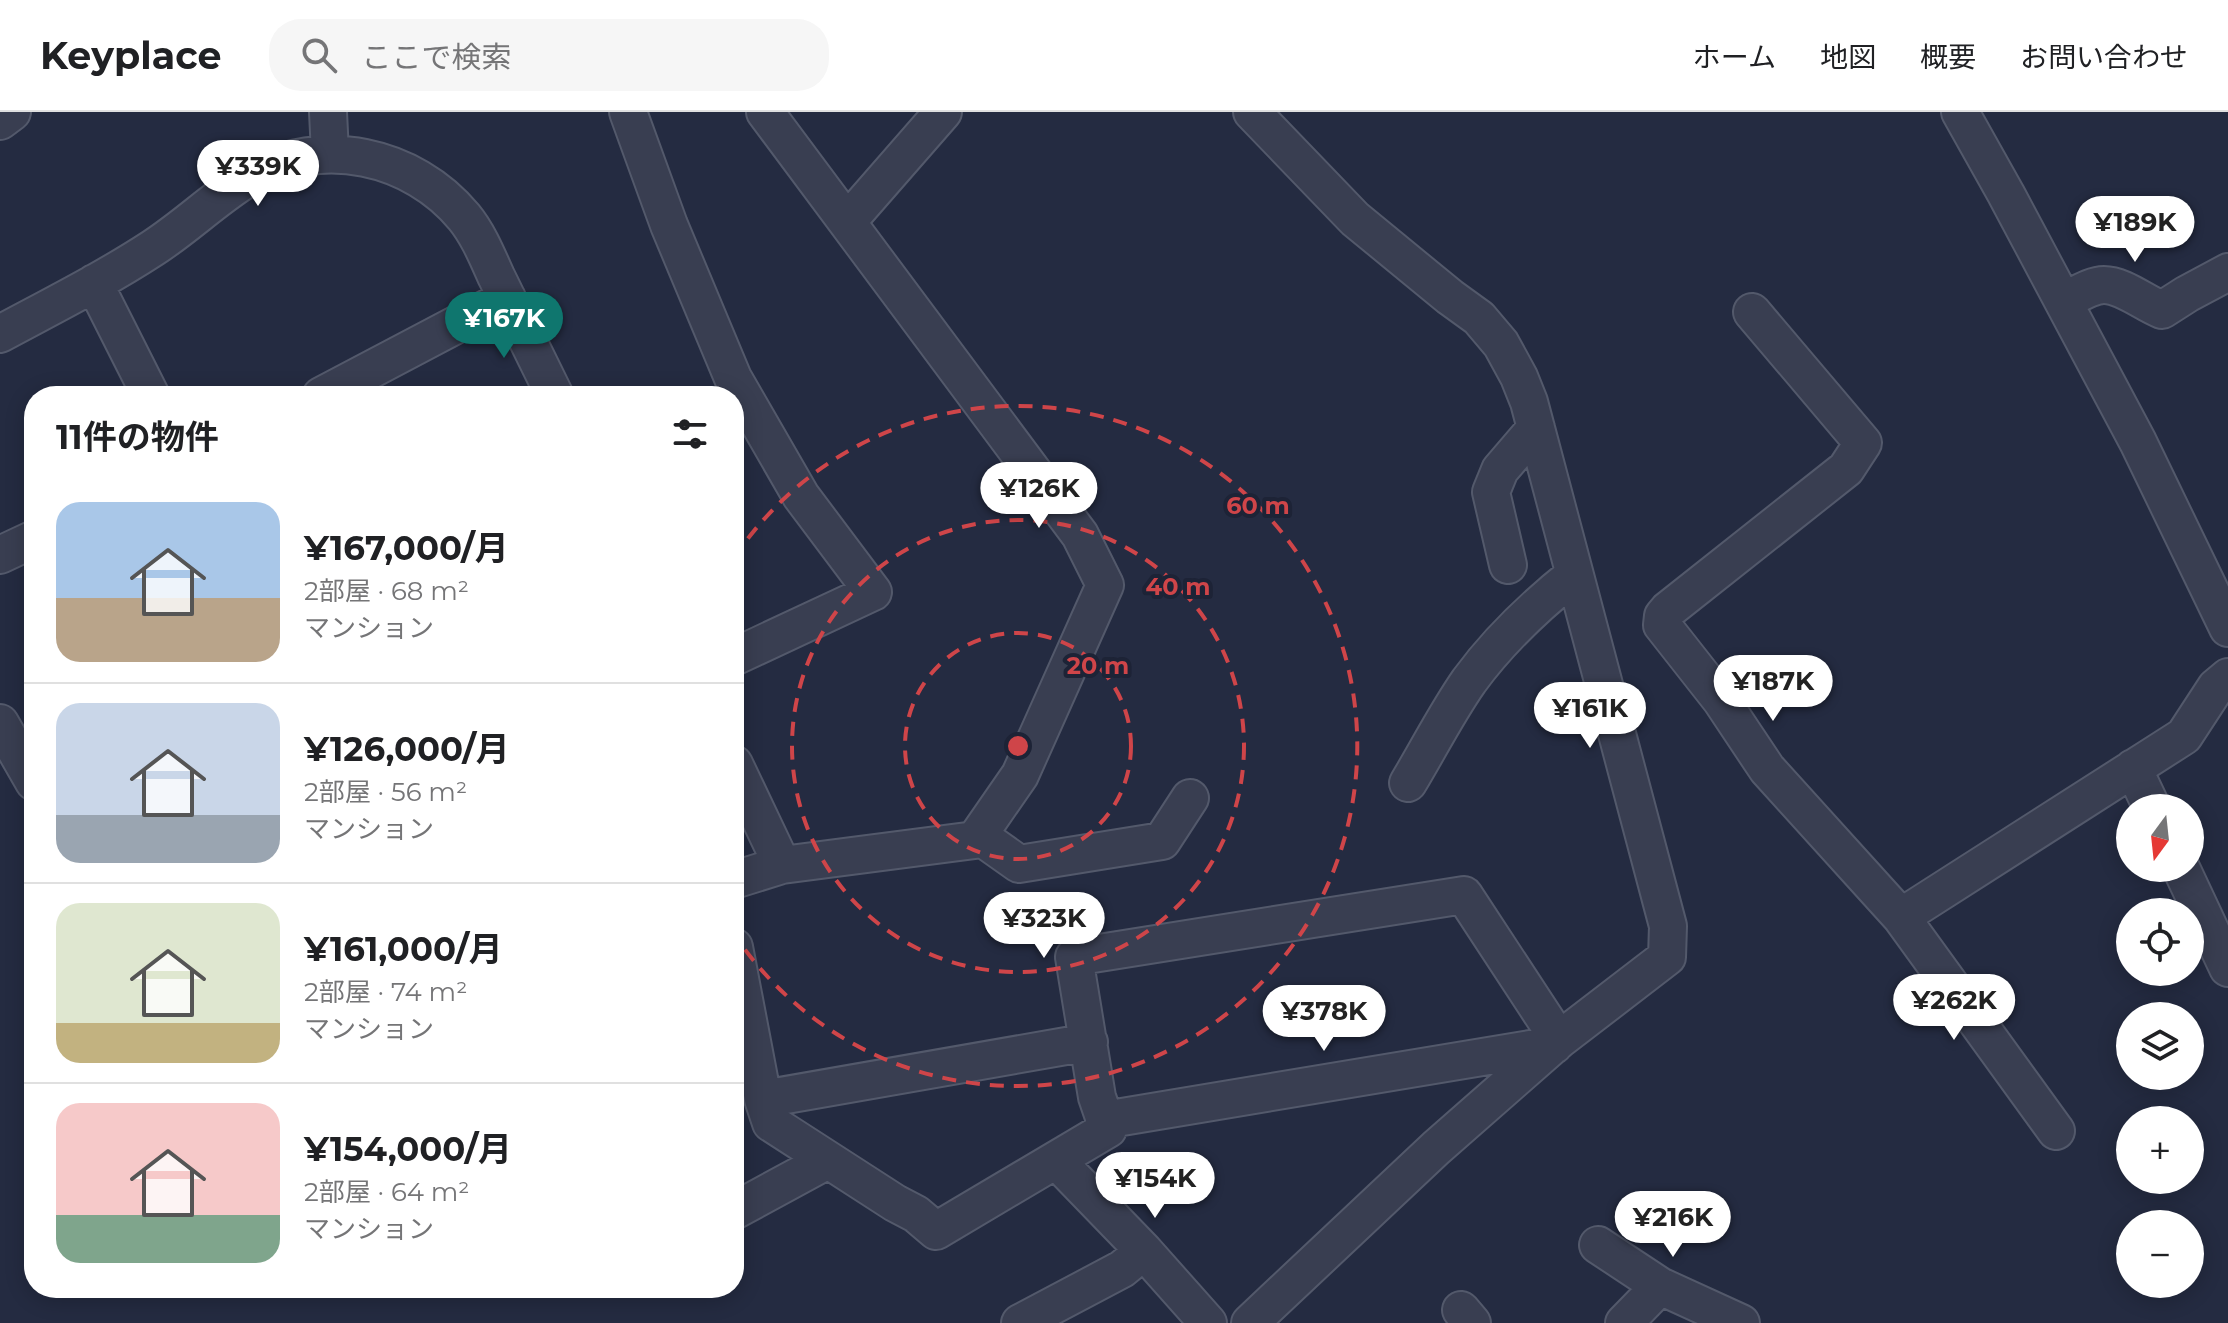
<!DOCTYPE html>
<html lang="ja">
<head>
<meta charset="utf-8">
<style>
	body { margin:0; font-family:Montserrat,"Noto Sans JP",sans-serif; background:#f6f6f6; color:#202124; height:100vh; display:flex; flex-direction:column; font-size:30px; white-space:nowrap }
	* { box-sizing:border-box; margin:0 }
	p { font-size:26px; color:#757577 }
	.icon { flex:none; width:44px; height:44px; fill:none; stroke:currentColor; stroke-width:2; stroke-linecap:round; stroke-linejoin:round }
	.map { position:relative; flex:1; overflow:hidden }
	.details { position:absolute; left:24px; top:274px; width:720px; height:912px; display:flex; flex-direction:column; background:#fff; border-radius:32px; box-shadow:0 4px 20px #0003 }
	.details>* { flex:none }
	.needle { width:52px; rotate:195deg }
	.controls { position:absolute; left:2116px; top:682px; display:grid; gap:16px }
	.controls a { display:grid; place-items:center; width:88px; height:88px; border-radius:50%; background:#fff; box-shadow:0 4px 20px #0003; font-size:40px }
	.price { position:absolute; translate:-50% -68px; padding:0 18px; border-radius:28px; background:#fff; color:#222; font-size:26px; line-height:52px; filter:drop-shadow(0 2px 4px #0008) }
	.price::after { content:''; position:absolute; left:50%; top:48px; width:24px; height:18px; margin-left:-12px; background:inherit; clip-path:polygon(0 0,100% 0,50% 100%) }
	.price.current { background:#0f766e; color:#fff }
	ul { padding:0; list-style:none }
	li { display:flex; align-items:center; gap:24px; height:200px; padding:0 32px }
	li+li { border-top:2px solid #e0e0e0 }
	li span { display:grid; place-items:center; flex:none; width:224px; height:160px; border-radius:24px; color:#555 }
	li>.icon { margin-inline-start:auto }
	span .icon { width:96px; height:96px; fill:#fffc; stroke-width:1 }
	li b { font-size:34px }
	h2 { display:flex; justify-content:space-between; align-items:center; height:96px; padding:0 32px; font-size:34px }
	header { display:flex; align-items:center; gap:48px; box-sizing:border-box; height:112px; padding:0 40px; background:#fff; border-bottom:2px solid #e0e0e0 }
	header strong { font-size:38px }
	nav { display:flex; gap:44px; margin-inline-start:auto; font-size:28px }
	.search { width:560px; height:72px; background:#f6f6f6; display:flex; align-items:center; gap:20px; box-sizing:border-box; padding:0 28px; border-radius:32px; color:#757577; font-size:30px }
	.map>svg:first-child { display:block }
</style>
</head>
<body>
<header>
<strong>Keyplace</strong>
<div class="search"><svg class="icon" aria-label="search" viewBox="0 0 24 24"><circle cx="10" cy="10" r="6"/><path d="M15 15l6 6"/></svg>ここで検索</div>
<nav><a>ホーム</a><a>地図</a><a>概要</a><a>お問い合わせ</a></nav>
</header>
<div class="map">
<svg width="2228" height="1211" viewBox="0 0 2228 1211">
	<rect width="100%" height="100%" fill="#242b41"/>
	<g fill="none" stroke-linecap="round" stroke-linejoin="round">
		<g stroke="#53596b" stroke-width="40">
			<path id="minor" d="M328,0l2,41
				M628,0l41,113 64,153 68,118 72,96 -139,65
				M1960,0l46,82 132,248 90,186
				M0,9l12,-9
				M847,110l96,-110
				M94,171l57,113
				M2063,189c12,-5 28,-16 41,-16 19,0 40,18 58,25l25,-16 41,-22
				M1752,200l111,131 -17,26 -178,141 -5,6 -1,9 59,75 46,69 134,148 283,-181 32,-49 12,-10
				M0,222c52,-28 104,-54 153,-86 34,-22 63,-51 98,-72 70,-41 162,-21 213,41 14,17 23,39 32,59 20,40 39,80 59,120
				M321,284l186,-98
				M0,443l34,-16
				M1508,453l-17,-73 9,-22 36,-42
				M0,611l34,59
				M734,652l48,101
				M2133,656l19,40
				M1408,671c20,-33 38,-69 61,-102 30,-41 66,-75 105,-106
				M978,723l41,29 143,-23 28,-43
				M2181,756l47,100
				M734,768l48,-15 193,-25 45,-65 85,-190 -25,-50 -315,-423
				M1901,805l155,214
				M734,835l29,152 8,24 124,80 21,11 20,17 172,-102 -11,-32 -23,-140 390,-62 95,145
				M763,987l326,-57
				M1104,1008l450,-75
				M1056,1048l88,91 64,72
				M734,1099l94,-51
				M1598,1133l62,41
				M1461,1198l11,13
				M1020,1211l102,-54 22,-18
				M1250,1211l186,-175 123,-108 108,-83 1,-31 -139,-524 -10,-25 -18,-33 -22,-26 -29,-21 -95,-78 -103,-107
				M1624,1211l36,-37 81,37"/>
		</g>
		<use href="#minor" stroke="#393e51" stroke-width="36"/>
	</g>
	<g fill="none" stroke="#cf4549" stroke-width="4" stroke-dasharray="14 10">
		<circle cx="1018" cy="634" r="113"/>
		<circle cx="1018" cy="634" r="226"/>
		<path d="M734 446A340 340 0 1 1 734 822"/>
	</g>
	<circle cx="1018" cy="634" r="12" fill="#cf4549" stroke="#1d2336" stroke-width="4"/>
	<g font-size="24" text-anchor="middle" font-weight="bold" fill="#cf4549" stroke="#1d2336" stroke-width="8" stroke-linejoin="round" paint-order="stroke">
		<text x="1258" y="402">60 m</text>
		<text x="1178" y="483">40 m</text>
		<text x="1098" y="562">20 m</text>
	</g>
</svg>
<div class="controls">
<a><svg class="needle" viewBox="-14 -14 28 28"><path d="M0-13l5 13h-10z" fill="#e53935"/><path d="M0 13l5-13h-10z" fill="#757577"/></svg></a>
<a><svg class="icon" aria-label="locate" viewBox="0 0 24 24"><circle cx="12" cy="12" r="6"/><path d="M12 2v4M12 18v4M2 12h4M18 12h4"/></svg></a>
<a><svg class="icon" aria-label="layers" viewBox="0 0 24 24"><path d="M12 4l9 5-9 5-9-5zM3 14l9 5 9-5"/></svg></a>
<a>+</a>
<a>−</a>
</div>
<b class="price" style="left:258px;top:96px">¥339K</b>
<b class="price" style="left:2135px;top:152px">¥189K</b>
<b class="price current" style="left:504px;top:248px">¥167K</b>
<b class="price" style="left:1039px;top:418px">¥126K</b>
<b class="price" style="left:1773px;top:611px">¥187K</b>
<b class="price" style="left:1590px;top:638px">¥161K</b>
<b class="price" style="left:1044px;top:848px">¥323K</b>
<b class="price" style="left:1954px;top:930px">¥262K</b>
<b class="price" style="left:1324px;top:941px">¥378K</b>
<b class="price" style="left:1155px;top:1108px">¥154K</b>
<b class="price" style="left:1673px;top:1147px">¥216K</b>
<section class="details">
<h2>11件の物件<svg class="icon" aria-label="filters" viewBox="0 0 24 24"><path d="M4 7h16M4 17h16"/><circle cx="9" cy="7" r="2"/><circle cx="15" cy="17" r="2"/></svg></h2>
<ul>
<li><span style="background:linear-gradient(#a9c7e8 60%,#b9a48a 0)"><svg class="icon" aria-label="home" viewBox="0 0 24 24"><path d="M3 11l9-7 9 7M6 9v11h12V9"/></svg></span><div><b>¥167,000/月</b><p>2部屋 · 68 m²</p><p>マンション</p></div></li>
<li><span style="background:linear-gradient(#c9d6e8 70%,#9aa5b1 0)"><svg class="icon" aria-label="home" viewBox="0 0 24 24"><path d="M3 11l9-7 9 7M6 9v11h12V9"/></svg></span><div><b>¥126,000/月</b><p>2部屋 · 56 m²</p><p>マンション</p></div></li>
<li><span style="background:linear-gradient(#dfe7d0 75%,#c2b280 0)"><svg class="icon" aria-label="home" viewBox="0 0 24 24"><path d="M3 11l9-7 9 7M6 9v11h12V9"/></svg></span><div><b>¥161,000/月</b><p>2部屋 · 74 m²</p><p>マンション</p></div></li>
<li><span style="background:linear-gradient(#f6c9c9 70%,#7fa58c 0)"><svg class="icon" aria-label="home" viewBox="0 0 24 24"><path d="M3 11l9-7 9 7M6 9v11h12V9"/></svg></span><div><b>¥154,000/月</b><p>2部屋 · 64 m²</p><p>マンション</p></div></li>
</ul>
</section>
</div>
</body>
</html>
